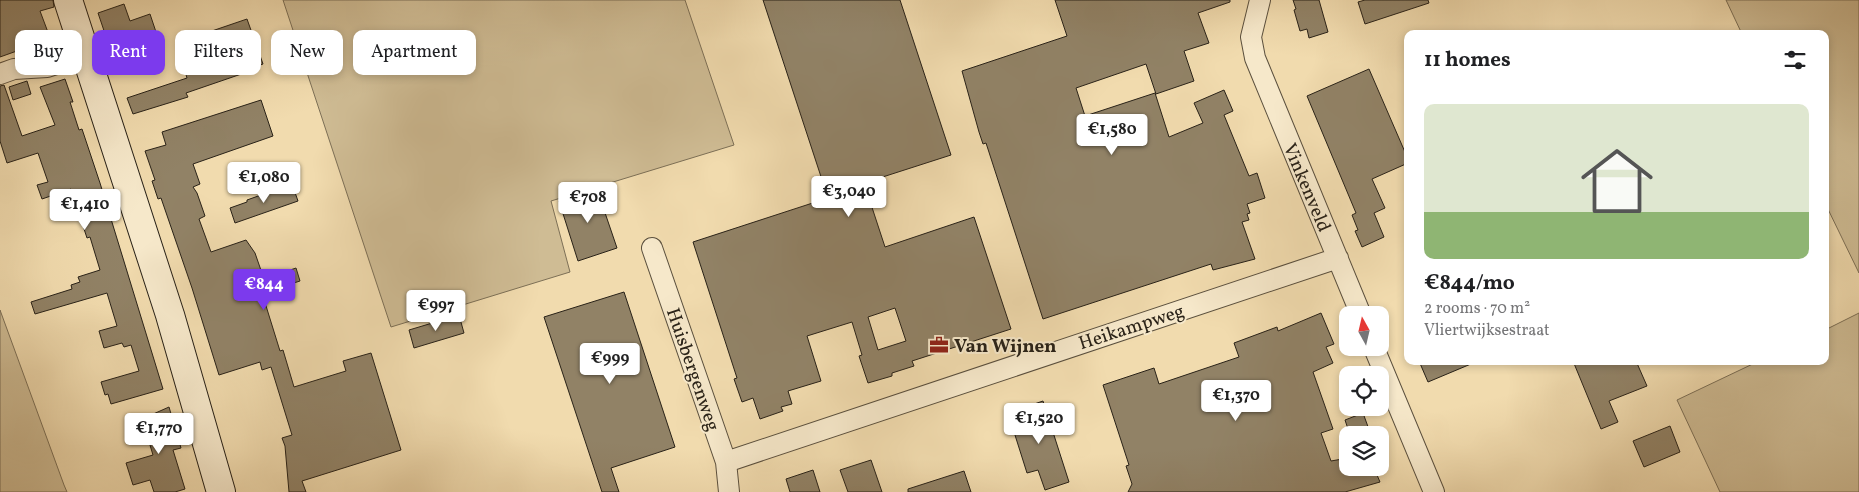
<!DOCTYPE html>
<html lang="en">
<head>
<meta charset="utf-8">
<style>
	body { margin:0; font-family:Vollkorn,serif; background:#f6f6f6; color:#202124; height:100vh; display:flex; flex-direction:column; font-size:19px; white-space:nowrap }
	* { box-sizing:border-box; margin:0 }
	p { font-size:16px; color:#757577 }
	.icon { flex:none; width:28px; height:28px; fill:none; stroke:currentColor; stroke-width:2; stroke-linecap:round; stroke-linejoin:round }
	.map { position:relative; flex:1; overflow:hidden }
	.drawer { position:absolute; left:1404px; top:30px; width:425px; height:335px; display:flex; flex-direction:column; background:#fff; border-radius:10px; box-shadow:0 2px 8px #0003 }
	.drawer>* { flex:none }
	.top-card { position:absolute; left:15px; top:30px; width:475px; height:45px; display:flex; gap:10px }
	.needle { width:32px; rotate:352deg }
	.fabs { position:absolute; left:1339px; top:306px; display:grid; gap:10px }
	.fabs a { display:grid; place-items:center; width:50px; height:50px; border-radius:10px; background:#fff; box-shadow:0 2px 8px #0003; font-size:25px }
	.price { position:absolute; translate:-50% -42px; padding:0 11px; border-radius:5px; background:#fff; color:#222; font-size:16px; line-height:32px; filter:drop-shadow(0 1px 2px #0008) }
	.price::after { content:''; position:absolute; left:50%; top:30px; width:15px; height:11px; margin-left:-8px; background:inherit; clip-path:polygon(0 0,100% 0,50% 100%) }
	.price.active { background:#7c3aed; color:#fff }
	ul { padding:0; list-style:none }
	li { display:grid; align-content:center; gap:10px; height:265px; padding:0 20px }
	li+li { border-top:1px solid #e0e0e0 }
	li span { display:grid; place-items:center; height:155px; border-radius:10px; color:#555 }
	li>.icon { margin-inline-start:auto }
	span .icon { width:90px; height:90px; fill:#fffc; stroke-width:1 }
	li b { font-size:21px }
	h2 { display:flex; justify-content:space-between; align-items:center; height:60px; padding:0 20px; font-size:21px }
	.chip { padding:0 18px; border-radius:10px; background:#fff; box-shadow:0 2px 8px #0003; font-size:18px; line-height:45px }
	.chip.active { background:#7c3aed; color:#fff }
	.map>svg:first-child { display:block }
</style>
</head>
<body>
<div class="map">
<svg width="1859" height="492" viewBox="0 0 1859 492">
	<rect width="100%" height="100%" fill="#f1dbae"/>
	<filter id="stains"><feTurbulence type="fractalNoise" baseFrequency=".004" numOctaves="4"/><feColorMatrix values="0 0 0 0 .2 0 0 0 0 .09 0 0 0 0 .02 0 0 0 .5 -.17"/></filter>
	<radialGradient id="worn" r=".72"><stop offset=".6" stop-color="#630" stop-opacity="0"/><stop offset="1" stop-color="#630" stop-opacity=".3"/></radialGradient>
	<path fill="#cfbc94" stroke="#7c6f56" d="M283,0h402l49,145 -183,56 19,71 -179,55z
		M1726,0h133v273l-34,-70v-169h-83z
		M0,310l64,175 3,7h-67z
		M1859,313v179h-139l-43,-92 82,-39h66v-31z"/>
	<path fill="#918266" stroke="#292218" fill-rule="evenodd" d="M0,0h53l1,7 -14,4 12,32 -22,8 -2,-4 -28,10z
		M763,0h137l51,155 -87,28 21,64 89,-30 37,112 -99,32 2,5 -22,7v3l-24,7 -9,-27 3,-1 -10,-33 -45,14 14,45 -33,10 4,13 -11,3 2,4 -23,8 -7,-21 -11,4 -8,-23 3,-1 -44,-136 135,-44zM895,308l11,33 -28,9 -10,-33z
		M1055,0h175v2l-32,11 11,30 -25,8 10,30 -38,13 -10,-30 -70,24 9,28 70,-23 14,44 34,-14 -9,-20 30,-13 9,21 -9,4 25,61 8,-3 8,25 -18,6 3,9 -3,1 2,6 -7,2 13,37 -42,11 -2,-6 -168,55 -57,-176 -3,1 -4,-12 -17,-61 105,-35z
		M1293,0h26l9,32 -19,6 -2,-9 -7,2 -6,-21 2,-1z
		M1365,0h63l1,3 -64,21 -7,-22z
		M124,4l6,17 20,-7 8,24 -20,7 6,18 -26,9 -20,-59z
		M247,19l16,45 -11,4 1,2 -67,23 2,4 -55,17 -6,-16 60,-20 -4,-13 30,-10 -7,-22z
		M1369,69l39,90v4l-36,16 13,29 -11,5 10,24 -22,10 -7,-16 3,-1 -6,-15 4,-2 -49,-117z
		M65,79l8,23h-3l9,28 3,-1 18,54 63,206 -52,15 -3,-10 -3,1 -4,-13 38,-11 -8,-26 -7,2 -2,-4 -18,5 -5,-17 18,-5 -10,-33 -72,21 -4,-12 41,-13 -1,-4 9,-3 -2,-5 22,-7 -10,-33 -3,1 -16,-49 -29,10 -5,-14 11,-3 -10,-29 -31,10 -7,-22v-55l4,-1 18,51 33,-11 -15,-38z
		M27,81l4,13 -18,6 -4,-13z
		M261,100l12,36 -80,28 7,20 -7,3 4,6 8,23 -6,3 12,33 35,-12 9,13 9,26 32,-11 4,13 -38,12 18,58 3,-1 11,37 52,-16 -3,-10 28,-8 30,97 -99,31 4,11h-17l-4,-46 -3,-8 10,-3 -21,-68 -9,3 -2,-8 -41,13 -27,-87 -31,-90 -3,1 -6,-18 3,-1 -10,-29 21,-6 -4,-13z
		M292,184l6,17 -63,22 -5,-15 17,-6v-2z
		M601,188l4,12 -4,1 16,47 -39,13 -19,-60z
		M624,292l51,155 -64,21 8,24h-17l-58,-175z
		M1321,313l13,31 -8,3 7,16 -20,9 20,57 -12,4 10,28 17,-3v10h26l6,14 -35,10h-217l4,-8 -6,-18 3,-1 -26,-80 51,-17 5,16 80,-27 -5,-14 43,-16 1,4z
		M459,315l5,18 -50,15 -5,-18z
		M1419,361h59l-50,21z
		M1573,361h63l11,25 -38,15 9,21 -17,7z
		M1043,401l26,81 -24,8 -7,-20 -11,3 -19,-60z
		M169,407l12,41 -8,2 12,39 -10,3h-21l-4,-12 -17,5 -7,-22 27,-8 -11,-36z
		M1363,413l8,22h-21l-5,-15z
		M1670,426l10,26 -36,15 -11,-26z
		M871,460l11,32h-34l-8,-22z
		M813,470l7,22h-30l-4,-13z
		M964,471l7,21h-63v-3z"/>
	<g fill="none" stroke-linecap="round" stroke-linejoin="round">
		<g stroke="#5b503e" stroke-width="22">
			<path id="street" d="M1260,0l-9,37 4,21 106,257
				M0,74l14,-5 33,-2 40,-13
				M652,248l74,214 3,30
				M1374,348l60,144
				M726,462l612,-204"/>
		</g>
		<g stroke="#292218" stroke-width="30">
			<path id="secondary" d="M68,0l102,315 51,177"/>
		</g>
		<use href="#street" stroke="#f6e8ca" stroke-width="20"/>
		<use href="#secondary" stroke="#f6e8ca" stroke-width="28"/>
	</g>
	<defs>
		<g id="office-bare" transform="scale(1.5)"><path d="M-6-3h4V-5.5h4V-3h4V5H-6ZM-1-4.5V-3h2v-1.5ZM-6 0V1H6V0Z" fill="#8f2418" stroke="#f6e8ca" stroke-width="2.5" paint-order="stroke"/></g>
	</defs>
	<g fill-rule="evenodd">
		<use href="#office-bare" x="939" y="345"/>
	</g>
	<g text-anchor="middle" stroke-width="4" stroke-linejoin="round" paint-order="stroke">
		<g font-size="19" fill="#292218" stroke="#f6e8ca">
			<text transform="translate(1308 187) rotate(67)" y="7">Vinkenveld</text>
			<text transform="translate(1131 326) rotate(-18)" y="7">Heikampweg</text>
			<text transform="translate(694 369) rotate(71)" y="7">Huisbergenweg</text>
		</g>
		<g font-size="19" font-weight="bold" fill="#292218" stroke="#f6e8ca" text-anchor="start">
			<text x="954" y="352">Van Wijnen</text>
		</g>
	</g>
	<rect width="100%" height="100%" filter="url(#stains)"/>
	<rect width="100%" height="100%" fill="url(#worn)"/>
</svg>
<div class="fabs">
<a><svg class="needle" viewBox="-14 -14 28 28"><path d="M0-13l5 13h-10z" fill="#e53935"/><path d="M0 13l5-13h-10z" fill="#757577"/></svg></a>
<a><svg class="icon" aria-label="locate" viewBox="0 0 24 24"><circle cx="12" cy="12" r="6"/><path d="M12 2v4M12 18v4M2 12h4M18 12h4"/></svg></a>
<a><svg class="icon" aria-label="layers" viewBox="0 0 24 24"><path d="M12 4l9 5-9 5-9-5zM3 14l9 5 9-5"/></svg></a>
</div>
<b class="price" style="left:1112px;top:156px">€1,580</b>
<b class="price" style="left:264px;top:204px">€1,080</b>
<b class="price" style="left:849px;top:218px">€3,040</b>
<b class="price" style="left:588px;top:224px">€708</b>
<b class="price" style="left:85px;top:231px">€1,410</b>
<b class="price active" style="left:264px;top:311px">€844</b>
<b class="price" style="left:436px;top:332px">€997</b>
<b class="price" style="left:610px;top:385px">€999</b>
<b class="price" style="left:1236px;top:422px">€1,370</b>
<b class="price" style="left:1039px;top:445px">€1,520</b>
<b class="price" style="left:159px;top:455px">€1,770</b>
<div class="top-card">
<a class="chip">Buy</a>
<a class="chip active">Rent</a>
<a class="chip">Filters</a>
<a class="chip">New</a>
<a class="chip">Apartment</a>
</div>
<section class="drawer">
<h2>11 homes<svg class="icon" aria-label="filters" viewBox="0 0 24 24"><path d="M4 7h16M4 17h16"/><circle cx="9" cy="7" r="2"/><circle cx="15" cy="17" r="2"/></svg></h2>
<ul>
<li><span style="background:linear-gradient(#dfe7d0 70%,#8fb573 0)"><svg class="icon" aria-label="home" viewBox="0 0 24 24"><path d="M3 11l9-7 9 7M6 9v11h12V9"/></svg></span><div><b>€844/mo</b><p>2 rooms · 70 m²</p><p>Vliertwijksestraat</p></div></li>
</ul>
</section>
</div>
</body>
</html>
